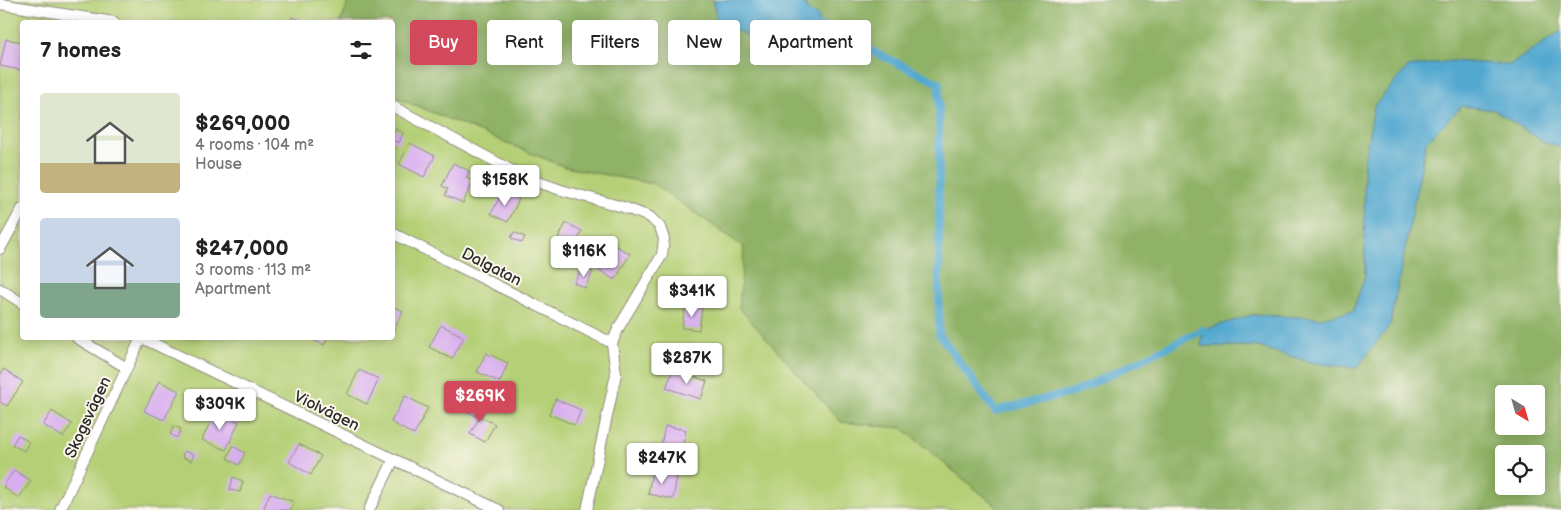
<!DOCTYPE html>
<html lang="en">
<head>
<meta charset="utf-8">
<style>
	body { margin:0; font-family:"Balsamiq Sans",sans-serif; background:#f6f6f6; color:#222; height:100vh; display:flex; flex-direction:column; font-size:19px; white-space:nowrap }
	* { box-sizing:border-box; margin:0 }
	p { font-size:16px; color:#767676 }
	.icon { flex:none; width:28px; height:28px; fill:none; stroke:currentColor; stroke-width:2; stroke-linecap:round; stroke-linejoin:round }
	.map { position:relative; flex:1; overflow:hidden }
	.sheet { position:absolute; left:20px; top:20px; width:375px; height:320px; display:flex; flex-direction:column; background:#fff; border-radius:5px; box-shadow:0 2px 12px #0003 }
	.sheet>* { flex:none }
	.hud { position:absolute; left:410px; top:20px; width:475px; height:45px; display:flex; gap:10px }
	.needle { width:32px; rotate:143deg }
	.tools { position:absolute; left:1495px; top:385px; display:grid; gap:10px }
	.tools a { display:grid; place-items:center; width:50px; height:50px; border-radius:5px; background:#fff; box-shadow:0 2px 12px #0003; font-size:25px }
	.price { position:absolute; translate:-50% -42px; padding:0 11px; border-radius:5px; background:#fff; color:#222; font-size:16px; line-height:32px; filter:drop-shadow(0 1px 2px #0008) }
	.price::after { content:''; position:absolute; left:50%; top:30px; width:15px; height:11px; margin-left:-8px; background:inherit; clip-path:polygon(0 0,100% 0,50% 100%) }
	.price.selected { background:#d1495b; color:#fff }
	ul { padding:0; list-style:none }
	li { display:flex; align-items:center; gap:15px; height:125px; padding:0 20px }
	li span { display:grid; place-items:center; flex:none; width:140px; height:100px; border-radius:5px; color:#555 }
	li>.icon { margin-inline-start:auto }
	span .icon { width:60px; height:60px; fill:#fffc; stroke-width:1 }
	li b { font-size:21px }
	h2 { display:flex; justify-content:space-between; align-items:center; height:60px; padding:0 20px; font-size:21px }
	.tag { padding:0 18px; border-radius:5px; background:#fff; box-shadow:0 2px 12px #0003; font-size:18px; line-height:45px }
	.tag.selected { background:#d1495b; color:#fff }
	.map>svg:first-child { display:block }
</style>
</head>
<body>
<div class="map">
<svg width="1561" height="510" viewBox="0 0 1561 510">
	<rect width="100%" height="100%" fill="#fbf7ec"/>
	<filter id="ink" filterUnits="userSpaceOnUse"><feTurbulence type="fractalNoise" baseFrequency=".02" numOctaves="2"/><feDisplacementMap in="SourceGraphic" scale="10" xChannelSelector="R" yChannelSelector="G"/><feConvolveMatrix kernelMatrix="1 2 1 2 8 2 1 2 1" color-interpolation-filters="sRGB"/></filter>
	<filter id="wash" filterUnits="userSpaceOnUse"><feTurbulence type="fractalNoise" baseFrequency=".0096" numOctaves="4" result="noise"/><feDisplacementMap in="SourceGraphic" scale="20" xChannelSelector="R" yChannelSelector="G"/><feGaussianBlur stdDeviation="1.12" result="paint"/><feColorMatrix in="noise" values="0 0 0 0 0 0 0 0 0 0 0 0 0 0 0 0 0 1.4 0 .05"/><feComposite in="paint" operator="in"/></filter>
	<g filter="url(#wash)">
		<rect width="100%" height="100%" fill="#f6ebd6"/>
		<path fill="#b4cf74" stroke="#707d50" d="M0,0h349l-8,22h-319v316h370l1,-242 172,71 89,17 90,63 -4,61 101,114 61,6 99,82h-1001z"/>
		<path fill="#8fb266" stroke="#5d6e48" fill-rule="evenodd" d="M349,0h365v10l8,17 11,2 24,11 11,-1 28,9 11,-9 11,-23 -8,-4 -9,-12h760v31l-51,34 -59,-4 -87,101 1,114 -12,35 -32,7 -69,-3 -51,31h54l59,17 76,-38 36,-183 36,-36 33,4 50,33 16,3v364h-560l-99,-82 -61,-6 -102,-114 5,-61 -90,-63 -89,-17 -172,-71 -1,-74h-51zM1504,394h32v32h-32zM1504,454h32v32h-32z"/>
		<path fill="#53a8d0" stroke="#3f6a7e" d="M714,0h87l9,12 9,4 -1,10c-8,6 -13,15 -22,22l-28,-9 -11,1 -24,-11 -11,-2 -6,-6z
			M1561,31v115l-16,-3 -50,-33 -33,-4 -36,36 -36,183 -33,43 -43,-5 -59,-17h-54l2,-16 49,-15 69,3 32,-7 12,-35 -1,-114 10,-56 34,-39 43,-6 59,4z"/>
		<g fill="none" stroke-linecap="round" stroke-linejoin="round">
			<path stroke="#53a8d0" stroke-width="8" d="M811,22l128,61v251l56,77 79,-19 129,-62"/>
		</g>
		<g id="blocks">
			<path fill="#d8adef" d="M292,17l16,5h-18z
				M6,39l16,3 -1,28 -21,-4z
				M396,129l7,4 -4,10 -7,-3v-4z
				M410,143l25,13 -11,21 -25,-13z
				M453,163l16,8 -3,7 7,3 -10,22 -18,-8 3,-6 -6,-3z
				M503,191l16,8 -11,23 -17,-8z
				M566,223l16,8 -11,22 -16,-9z
				M514,232l11,5 -3,6 -11,-5z
				M609,242l21,12 -15,26 -21,-13z
				M582,267l11,5 -8,16 -11,-5z
				M392,306l11,5 -9,19 -2,-1z
				M685,306l17,2 -3,22 -17,-2z
				M441,325l23,12 -12,22 -23,-12z
				M309,338h19l-4,7z
				M486,353l22,10 -8,19 -23,-10z
				M4,369l19,13 -16,24 -7,-4v-27z
				M359,370l20,9 -12,25 -20,-10z
				M673,370l34,11 -6,18 -35,-11z
				M159,381l20,10 -15,29 -20,-9z
				M405,396l23,12 -14,27 -23,-13z
				M555,399l26,11 -6,15 -26,-11z
				M473,401l13,7 -5,9 14,7 -10,18 -15,-8 9,-16 -12,-7z
				M52,411l20,13 -9,13 -20,-12z
				M215,412l24,10 -13,28 -24,-10z
				M174,426l7,3 -4,9 -7,-4z
				M665,426l21,4 -4,19 -21,-4z
				M18,435l11,7 -5,9 -12,-6z
				M299,444l22,12 -10,19 -22,-13z
				M233,446l12,7 -6,12 -12,-7z
				M184,451l10,4 -3,6 -9,-4z
				M14,470l17,11 -12,17 -16,-11z
				M652,471l25,5 -4,23 -25,-5z
				M233,477l10,4 -3,11 -10,-2z
				M270,493l24,9 -3,8h-28z"/>
		</g>
	</g>
	<g filter="url(#ink)">
		<use href="#blocks" fill-opacity="0" stroke="#908b80" stroke-width="1"/>
		<g fill="none" stroke-linecap="round" stroke-linejoin="round">
			<g stroke="#908b80" stroke-width="12">
				<path id="service" d="M0,4l114,18
					M392,106l132,71 37,13 62,17 27,10 10,10 4,12 -2,16 -43,72 -7,16 4,31 -29,136
					M392,233l220,110
					M0,249l22,-40
					M0,289l22,14
					M77,338l50,30
					M142,338l357,172
					M60,510l81,-172
					M369,510l25,-51"/>
			</g>
			<use href="#service" stroke="#fff" stroke-width="10"/>
		</g>
	</g>
	<g text-anchor="middle" stroke-width="4" stroke-linejoin="round" paint-order="stroke">
		<g font-size="16" fill="#2b2b2b" stroke="#fbf7ec">
			<text transform="translate(492 266) rotate(27)" y="6">Dalgatan</text>
			<text transform="translate(327 410) rotate(26)" y="6">Violvägen</text>
			<text transform="translate(87 417) rotate(-65)" y="6">Skogsvägen</text>
		</g>
	</g>
</svg>
<div class="tools">
<a><svg class="needle" viewBox="-14 -14 28 28"><path d="M0-13l5 13h-10z" fill="#e53935"/><path d="M0 13l5-13h-10z" fill="#767676"/></svg></a>
<a><svg class="icon" aria-label="locate" viewBox="0 0 24 24"><circle cx="12" cy="12" r="6"/><path d="M12 2v4M12 18v4M2 12h4M18 12h4"/></svg></a>
</div>
<b class="price" style="left:505px;top:207px">$158K</b>
<b class="price" style="left:584px;top:278px">$116K</b>
<b class="price" style="left:692px;top:318px">$341K</b>
<b class="price" style="left:687px;top:385px">$287K</b>
<b class="price selected" style="left:480px;top:423px">$269K</b>
<b class="price" style="left:220px;top:431px">$309K</b>
<b class="price" style="left:662px;top:485px">$247K</b>
<div class="hud">
<a class="tag selected">Buy</a>
<a class="tag">Rent</a>
<a class="tag">Filters</a>
<a class="tag">New</a>
<a class="tag">Apartment</a>
</div>
<section class="sheet">
<h2>7 homes<svg class="icon" aria-label="filters" viewBox="0 0 24 24"><path d="M4 7h16M4 17h16"/><circle cx="9" cy="7" r="2"/><circle cx="15" cy="17" r="2"/></svg></h2>
<ul>
<li><span style="background:linear-gradient(#dfe7d0 70%,#c2b280 0)"><svg class="icon" aria-label="home" viewBox="0 0 24 24"><path d="M3 11l9-7 9 7M6 9v11h12V9"/></svg></span><div><b>$269,000</b><p>4 rooms · 104 m²</p><p>House</p></div></li>
<li><span style="background:linear-gradient(#c9d6e8 65%,#7fa58c 0)"><svg class="icon" aria-label="home" viewBox="0 0 24 24"><path d="M3 11l9-7 9 7M6 9v11h12V9"/></svg></span><div><b>$247,000</b><p>3 rooms · 113 m²</p><p>Apartment</p></div></li>
</ul>
</section>
</div>
</body>
</html>
